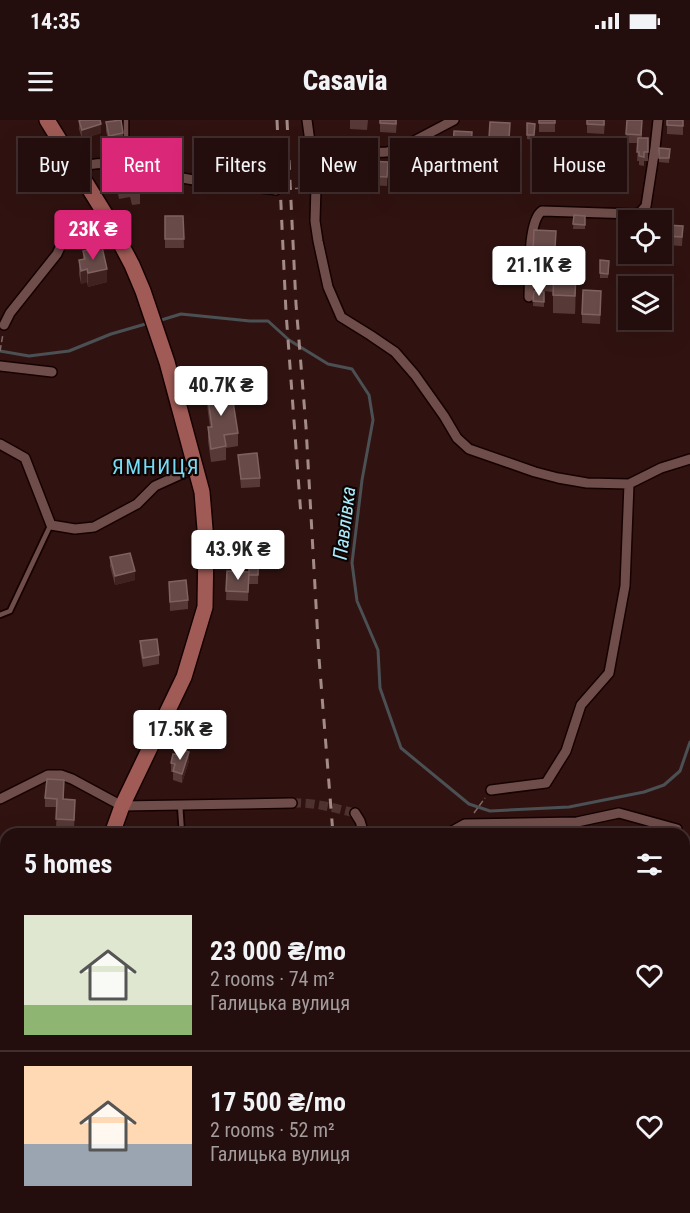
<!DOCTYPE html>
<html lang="en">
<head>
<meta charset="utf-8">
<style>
	body { margin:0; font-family:"Roboto Condensed",sans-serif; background:#2c1716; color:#f1f3f6; height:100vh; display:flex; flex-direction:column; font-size:22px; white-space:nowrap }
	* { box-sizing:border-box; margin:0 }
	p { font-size:20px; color:#a39c9d }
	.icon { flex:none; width:33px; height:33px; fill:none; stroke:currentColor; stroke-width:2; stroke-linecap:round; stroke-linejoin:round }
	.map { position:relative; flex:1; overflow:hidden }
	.details { position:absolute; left:0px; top:708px; width:690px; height:386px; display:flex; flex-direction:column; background:#240e0d; border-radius:18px 18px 0 0; box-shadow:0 6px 24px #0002,0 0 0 2px #412e2e }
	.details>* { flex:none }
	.top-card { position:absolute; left:18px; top:18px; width:654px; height:54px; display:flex; gap:12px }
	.fabs { position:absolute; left:618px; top:90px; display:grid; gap:12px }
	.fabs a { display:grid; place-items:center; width:54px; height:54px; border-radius:0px; background:#240e0d; box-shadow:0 6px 24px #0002,0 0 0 2px #412e2e; font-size:30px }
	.price { position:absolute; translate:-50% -51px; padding:0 14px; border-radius:6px; background:#fff; color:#222; font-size:20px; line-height:39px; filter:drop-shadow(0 2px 3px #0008) }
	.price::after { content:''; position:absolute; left:50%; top:36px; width:18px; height:14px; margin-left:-9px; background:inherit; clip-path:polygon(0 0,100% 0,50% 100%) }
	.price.selected { background:#db2777; color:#fff }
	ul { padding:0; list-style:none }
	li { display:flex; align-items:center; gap:18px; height:150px; padding:0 24px }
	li+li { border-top:2px solid #412e2e }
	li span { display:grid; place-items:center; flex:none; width:168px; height:120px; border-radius:0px; color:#555 }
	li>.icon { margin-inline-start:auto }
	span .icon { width:72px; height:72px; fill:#fffc; stroke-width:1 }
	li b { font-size:26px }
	h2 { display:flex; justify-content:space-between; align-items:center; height:72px; padding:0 24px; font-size:26px }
	.pill { padding:0 21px; border-radius:0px; background:#240e0d; box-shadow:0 6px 24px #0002,0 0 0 2px #412e2e; font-size:21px; line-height:54px }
	.pill.selected { background:#db2777; color:#fff }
	.status { display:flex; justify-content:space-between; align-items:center; height:42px; padding:0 30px; background:#240e0d; direction:ltr }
	.status svg { height:16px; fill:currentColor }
	header { display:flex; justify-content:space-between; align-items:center; height:78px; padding:0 24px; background:#240e0d; font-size:27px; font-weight:800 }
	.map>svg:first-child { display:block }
</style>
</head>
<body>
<div class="status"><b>14:35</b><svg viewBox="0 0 49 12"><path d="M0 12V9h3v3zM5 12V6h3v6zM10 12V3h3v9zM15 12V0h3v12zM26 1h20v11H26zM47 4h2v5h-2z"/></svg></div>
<header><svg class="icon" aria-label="menu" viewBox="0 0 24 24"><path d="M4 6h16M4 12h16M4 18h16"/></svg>Casavia<svg class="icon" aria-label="search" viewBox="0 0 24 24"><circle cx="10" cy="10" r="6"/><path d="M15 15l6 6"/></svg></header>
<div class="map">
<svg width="690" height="1093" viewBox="0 0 690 1093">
	<rect width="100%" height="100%" fill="#301311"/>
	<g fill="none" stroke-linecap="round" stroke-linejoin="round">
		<path stroke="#4a5053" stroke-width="3" d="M158,201l23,-7 69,7h18l21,19 39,24 24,5 17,26 4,25 -11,60 -10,83 5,38 21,49 2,38 21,60 68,56 21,7 79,-4 75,-15 20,-7 16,-14 10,-29
			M0,231l29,5 40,-5 42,-17 38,-11"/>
		<path stroke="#4e3230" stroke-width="9" stroke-dasharray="9 4.5" stroke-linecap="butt" d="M292,683c22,-1 42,5 63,10"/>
		<g stroke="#160101" stroke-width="8">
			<path id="service" d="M126,0v45
				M0,495l10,-4 40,-85
				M180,684l2,30
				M0,872l6,1"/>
		</g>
		<g stroke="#160101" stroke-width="12">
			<path id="minor" d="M307,0l9,66 -1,35 3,20 10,46 13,30 29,18 25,17 20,23 29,41 13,22 12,11 66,23 23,6 29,5 42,1 32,-16 29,-9
				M77,48c35,-13 75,5 111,11 29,5 59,7 88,11
				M316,66l39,-29 12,-4 20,-1 14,-4 53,-28
				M529,177c1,-18 -2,-76 13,-86l92,3 6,-1 6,-7 9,-58 3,-28
				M4,205l6,-12 47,-59 10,-22 11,-10 27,-8
				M0,246l52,6
				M0,324l25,14 26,67 24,4 19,-2 43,-23 18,-18 42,-19
				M491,670l55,-7 20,-32 15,-46 28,-32 16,-87 4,-102
				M0,679l48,-24h13l11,4 50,27 170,-3
				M355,693l5,8 4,13
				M447,714l18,-10 112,-2 42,-9 58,16
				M633,1088l3,5
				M678,1093l12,-11"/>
		</g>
		<g stroke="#160101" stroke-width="18">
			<path id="primary" d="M47,0l58,94 27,51 11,26 24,71 35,130 4,49 -1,66 -21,70 -62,129 -10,28
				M0,1044l6,-11"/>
		</g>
		<path stroke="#816865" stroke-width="1.5" stroke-dasharray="6 3" stroke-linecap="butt" d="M286,69l19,-1
			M0,231l3,-17
			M474,693l11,-15"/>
		<use href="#service" stroke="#6f4d4a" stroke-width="4.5"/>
		<use href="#minor" stroke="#6f4d4a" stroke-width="9"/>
		<use href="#primary" stroke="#a05b56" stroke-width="15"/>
		<path stroke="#a38b88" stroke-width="3" stroke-dasharray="10 10" stroke-linecap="butt" d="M277,0l9,192 15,204
			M287,0l9,184 10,123 13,231 14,176
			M364,1088l1,5
			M308,1093v-5"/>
	</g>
	<path fill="#573937" d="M350,0h18l-1,10 -17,-1z
		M380,0h17l-1,13 -16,-1z
		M539,0h16v12h-16z
		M587,0h18l-1,14 -17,-1z
		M627,0h15v18h6v23h-4v5l-5,-1v-4h-2l1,-18h-12z
		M667,0h16v15l-16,-1z
		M79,1l22,12 -19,6 -3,-10z
		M106,2l17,11v9l-14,2 -3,-13z
		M490,2l20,1 -1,25 -20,-1z
		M527,3l8,1 -1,16 -7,-1z
		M472,21l-1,16 -18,-1v-9z
		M590,28l-1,23 -12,-1v-8z
		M659,28l11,1 -1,14 -10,-1z
		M368,41l20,1 -1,24 -19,-1z
		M115,45l25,26v13l-8,1 -2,-8 -11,2 -4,-21z
		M574,95l11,1v13h-12z
		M165,96h18l1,32h-19z
		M666,105l17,1 -1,20 -16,-1z
		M556,128l8,23 12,19 -1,24 -22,-1v-21l-18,-2v-21l-2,-1v-17z
		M83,131l24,31 -19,5 -1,-5 -6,2 -2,-10v-14l4,-1z
		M600,140l9,1 -1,17h-8z
		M534,171l10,1v15l-11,-1z
		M601,180l-1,24 -18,-1v-9z
		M207,272l31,41v13l-12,2v12l-15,2 -3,-21v-14h2l-3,-22z
		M238,335l22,23v9l-19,1z
		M249,416h10l-1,48h-9z
		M110,437l25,23 -20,5 -5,-19z
		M227,451l22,1 -1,29 -22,-1z
		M169,462l19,18v9l-18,2z
		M140,521l19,14v9l-16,3 -3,-17z
		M189,641l-7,22 -9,-3v-8h-2v-9z
		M64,669v10l11,10 -1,20 -18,-1 1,-21h-12v-9z"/>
	<path fill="#402220" d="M101,4v9l-19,6v-9z
		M87,149v13l-6,2v-13z
		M107,149v13l-19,5v-14z
		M576,152v18l-1,24v-18z
		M135,451v9l-20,5v-9z
		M189,632v9l-7,22v-9z"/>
	<path fill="#684b49" stroke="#7e6260" stroke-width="1.5" d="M81,0h19l1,4 -19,6 -3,-9z
		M121,0l2,13 -14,3 -3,-14z
		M380,0h16v4l-16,-1z
		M539,0h16v3h-16z
		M587,0h17v5l-17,-1z
		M627,0h15l-1,15 -15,-1z
		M667,0h16v6l-16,-1z
		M490,2l20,1 -1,16 -20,-1z
		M527,3l8,1 -1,11h-7z
		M454,11l18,1 -1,16 -18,-1z
		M579,18l11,1 -1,23h-12z
		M638,18h10v14h-4v5l-5,-1v-4h-2z
		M659,28l11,1 -1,9h-10z
		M134,41l6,30 -8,1 -2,-9 -11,2 -4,-20z
		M368,41l20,1 -1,15 -19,-1z
		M574,95l11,1v9l-12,-1z
		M165,96h18l1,23h-19z
		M666,105l17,1 -1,11 -16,-1z
		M534,110l22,1 -1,17h9l-1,23 13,1 -1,24 -22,-1 1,-21 -19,-1v-8l10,1 1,-14 -13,-1z
		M102,127l5,22 -19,4 -1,-4 -6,2 -2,-11 6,-1 -2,-8z
		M600,140l9,1 -1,13 -8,-1z
		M583,170l18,1 -1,24 -18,-1z
		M534,171l10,1v10l-11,-1z
		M231,269l7,44 -14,2 2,11 -15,3 -3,-22h4l-5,-35z
		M257,333l3,25 -19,1 -3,-24z
		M249,416h10l-1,39h-9z
		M130,433l5,18 -20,5 -5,-19z
		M227,451l22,1 -1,20 -22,-1z
		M186,460l2,20 -18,2 -1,-20z
		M157,519l2,16 -16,3 -3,-17z
		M180,629l9,3 -7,22 -9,-3 2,-7 -4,-1 2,-9 5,1z
		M47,659l17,1 -1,19 12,1 -1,20 -18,-1 1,-20 -12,-1z"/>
	<g text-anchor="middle" stroke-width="4.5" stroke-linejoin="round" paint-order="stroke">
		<g font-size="20" font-style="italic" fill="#a9edfe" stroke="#0f0404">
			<text transform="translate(344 403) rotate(-83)" y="7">Павлівка</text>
		</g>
		<g font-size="21" letter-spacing="1.5" fill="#77dcf4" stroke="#0f0404">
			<text x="156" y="354">ЯМНИЦЯ</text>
		</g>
	</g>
</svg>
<div class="fabs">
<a><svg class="icon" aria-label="locate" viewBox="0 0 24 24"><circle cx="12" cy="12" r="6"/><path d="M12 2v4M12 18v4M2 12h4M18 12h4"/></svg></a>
<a><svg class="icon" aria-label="layers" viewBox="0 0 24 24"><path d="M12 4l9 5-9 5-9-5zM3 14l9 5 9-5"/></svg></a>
</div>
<b class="price selected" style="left:93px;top:141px">23K ₴</b>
<b class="price" style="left:539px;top:177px">21.1K ₴</b>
<b class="price" style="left:221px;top:297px">40.7K ₴</b>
<b class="price" style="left:238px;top:461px">43.9K ₴</b>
<b class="price" style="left:180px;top:641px">17.5K ₴</b>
<div class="top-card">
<a class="pill">Buy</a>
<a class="pill selected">Rent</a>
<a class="pill">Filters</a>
<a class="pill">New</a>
<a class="pill">Apartment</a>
<a class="pill">House</a>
</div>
<section class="details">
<h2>5 homes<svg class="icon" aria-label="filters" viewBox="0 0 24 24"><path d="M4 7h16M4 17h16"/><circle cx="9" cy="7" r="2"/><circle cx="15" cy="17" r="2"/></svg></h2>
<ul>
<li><span style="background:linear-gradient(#dfe7d0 75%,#8fb573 0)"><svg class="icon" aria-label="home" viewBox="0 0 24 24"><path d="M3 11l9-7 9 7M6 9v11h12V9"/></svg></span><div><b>23 000 ₴/mo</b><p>2 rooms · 74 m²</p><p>Галицька вулиця</p></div><svg class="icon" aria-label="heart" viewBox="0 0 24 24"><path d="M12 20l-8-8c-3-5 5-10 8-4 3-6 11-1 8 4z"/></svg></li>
<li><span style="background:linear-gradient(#ffd9b3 65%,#9aa5b1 0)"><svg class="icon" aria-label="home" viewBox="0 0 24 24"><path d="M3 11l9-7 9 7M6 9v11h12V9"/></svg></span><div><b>17 500 ₴/mo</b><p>2 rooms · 52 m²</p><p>Галицька вулиця</p></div><svg class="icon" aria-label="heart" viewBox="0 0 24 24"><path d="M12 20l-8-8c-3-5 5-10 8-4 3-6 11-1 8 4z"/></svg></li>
</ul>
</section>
</div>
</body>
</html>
